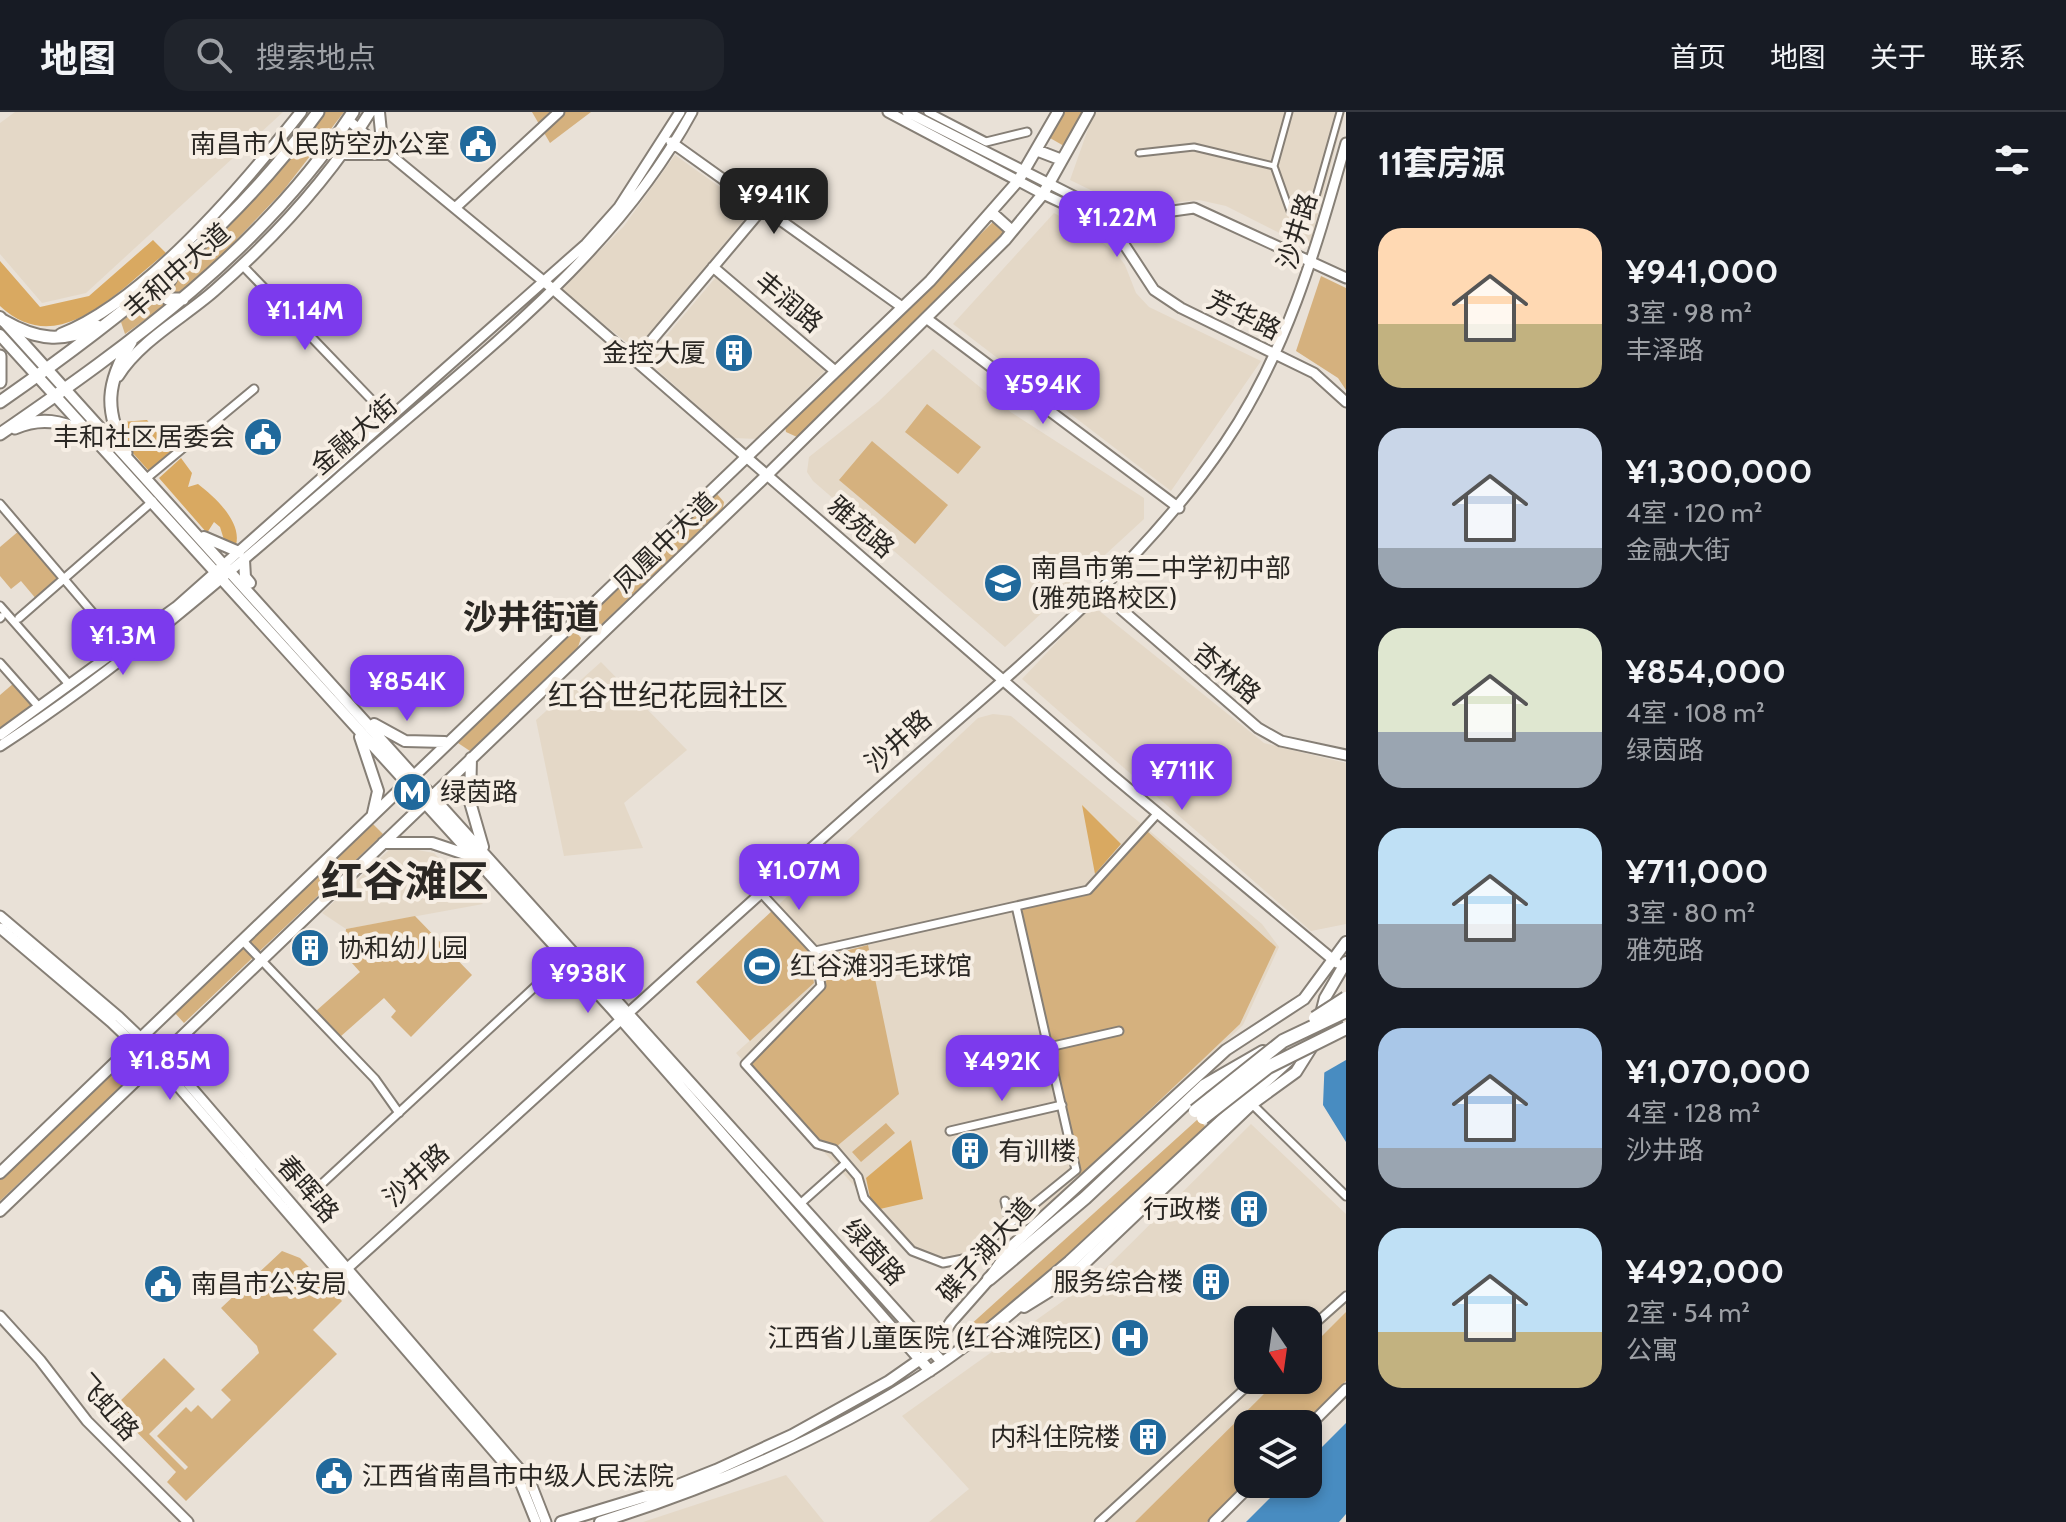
<!DOCTYPE html>
<html lang="zh">
<head>
<meta charset="utf-8">
<style>
	body { margin:0; font-family:Cabin,"Noto Sans SC",sans-serif; background:#20242c; color:#f1f3f6; height:100vh; display:flex; flex-direction:column; font-size:30px; white-space:nowrap }
	* { box-sizing:border-box; margin:0 }
	p { font-size:26px; color:#9ea1a6 }
	.icon { flex:none; width:44px; height:44px; fill:none; stroke:currentColor; stroke-width:2; stroke-linecap:round; stroke-linejoin:round }
	.map { position:relative; flex:1; overflow:hidden }
	.side { display:flex; flex-direction:column; background:#171b24; width:720px }
	.side>* { flex:none }
	.needle { width:52px; rotate:167deg }
	.tools { position:absolute; left:1234px; top:1194px; display:grid; gap:16px }
	.tools a { display:grid; place-items:center; width:88px; height:88px; border-radius:16px; background:#171b24; box-shadow:0 4px 12px #0003; font-size:40px }
	.price { position:absolute; translate:-50% -68px; padding:0 18px; border-radius:16px; background:#7c3aed; color:#fff; font-size:26px; line-height:52px; filter:drop-shadow(0 2px 4px #0008) }
	.price::after { content:''; position:absolute; left:50%; top:48px; width:24px; height:18px; margin-left:-12px; background:inherit; clip-path:polygon(0 0,100% 0,50% 100%) }
	.price.active { background:#222; color:#fff }
	ul { padding:0; list-style:none }
	li { display:flex; align-items:center; gap:24px; height:200px; padding:0 32px }
	li span { display:grid; place-items:center; flex:none; width:224px; height:160px; border-radius:24px; color:#555 }
	li>.icon { margin-inline-start:auto }
	span .icon { width:96px; height:96px; fill:#fffc; stroke-width:1 }
	li b { font-size:34px }
	h2 { display:flex; justify-content:space-between; align-items:center; height:96px; padding:0 32px; font-size:34px }
	header { display:flex; align-items:center; gap:48px; box-sizing:border-box; height:112px; padding:0 40px; background:#171b24; border-bottom:2px solid #363941 }
	header strong { font-size:38px }
	nav { display:flex; gap:44px; margin-inline-start:auto; font-size:28px }
	.search { width:560px; height:72px; background:#20242c; display:flex; align-items:center; gap:20px; box-sizing:border-box; padding:0 28px; border-radius:24px; color:#9ea1a6; font-size:30px }
	main { display:flex; flex:1; min-height:0 }
	.map>svg:first-child { display:block }
</style>
</head>
<body>
<header>
<strong>地图</strong>
<div class="search"><svg class="icon" aria-label="search" viewBox="0 0 24 24"><circle cx="10" cy="10" r="6"/><path d="M15 15l6 6"/></svg>搜索地点</div>
<nav><a>首页</a><a>地图</a><a>关于</a><a>联系</a></nav>
</header>
<main>
<div class="map">
<svg width="1346" height="1410" viewBox="0 0 1346 1410">
	<rect width="100%" height="100%" fill="#e9e1d7"/>
	<path fill="#e4d8c7" d="M15,0h268l-197,181 -44,10 -42,-49v-131z
		M1094,0h251l-36,136 -83,-42 -27,-6 -73,7 -56,-27z
		M675,43l77,55 -116,140 -75,-60 63,-64z
		M1054,101l37,21 25,19 9,12 11,28 13,14 112,54 -90,130 -218,-167z
		M716,165l109,94 -68,68 -23,-1 -88,-78z
		M933,237l79,64 132,85v21l-139,128 -192,-166 -6,-9 2,-15 69,-55z
		M1092,493l172,138 82,20v161l-35,7 -289,-252z
		M601,550l86,88 -63,53 19,45 -79,8 -28,-136z
		M993,602l18,2 251,208 17,23 -36,78 -154,147 -103,83 -43,8 -31,-12 -176,-198 78,-70 -40,-74 204,-191z
		M401,735l33,6 49,51 -137,25 -24,-16 67,-63z
		M1251,1012l95,90v101l-38,40v-35h-60v60h37l-145,142h-211l40,-33 -67,-73 196,-140z
		M786,1363l38,47h-181z"/>
	<path fill="#d5b17e" d="M324,0h20l-61,79 -61,64 -49,45 -48,34 -4,-12c79,-65 141,-129 203,-210z
		M532,0h59l-41,31z
		M1063,0h20l-19,34 -14,-8z
		M994,109l10,11 -26,31 -181,174 -11,-5 -1,-6z
		M1321,164l25,12v102l-8,-12 -42,-27z
		M927,292l54,43 -23,27 -53,-42z
		M872,329l76,64 -33,39 -76,-64z
		M717,382l7,8 -1,6 -122,117 -7,2 -6,-6 3,-10 121,-116z
		M20,418l42,49 -25,21 -16,-19 -10,8 -11,-13v-29z
		M576,520l5,6 -3,9 -108,104 -12,-8v-5l110,-104z
		M14,571l18,22 -32,23v-33z
		M371,710l12,12 -199,189 -10,-11z
		M1147,719l129,116 -36,77 -161,153 -59,-268 64,-13z
		M774,797l34,40 6,34 -64,58 -54,-59z
		M415,804l57,59 -61,62 -20,-20 5,-6 -12,-13 -44,39 -24,-26 44,-39 -17,-19 3,-24z
		M868,833l31,149 -63,53 -17,-6 -68,-76 74,-78 -4,-26 5,-5z
		M118,959l7,11 -125,119v-21l112,-108z
		M1198,1007l10,10 -177,163 -76,51 2,-6z
		M886,1011l9,10 -34,29 -9,-10z
		M282,1139l18,7 42,43 -29,29 24,24 -151,147 -19,-19 9,-10 -63,-64 51,-50 31,31 -46,45 36,36 3,-3 -31,-31 29,-29 5,5 7,-7 14,14 19,-19 -10,-10 38,-37 -2,-7 -36,-38z
		M1346,1200v69l-42,43h-56v56l-41,42h-72l143,-142h30v-30z"/>
	<path fill="#d9a961" d="M153,128l13,13c-48,37 -107,108 -166,53v-45l40,46 49,-11z
		M147,308l24,31 -22,20 -18,-20 -9,-29z
		M181,346l11,15 -4,14 10,-3c18,14 44,38 38,61l-11,-2 -5,-16 -6,-5 -7,11 -48,-55z
		M1082,693l39,39 -26,30z
		M911,1028l12,59 -43,10 -9,-7 -5,-24z"/>
	<path fill="#488cc1" d="M1346,930v100l-23,-37 2,-50z
		M1346,1311v91l-7,8h-93l38,-38h24v-23z"/>
	<path fill="#e9e1d7" d="M1346,926v22l-26,15 2,-22z"/>
	<g fill="none" stroke-linecap="round" stroke-linejoin="round">
		<g stroke="#867f76" stroke-width="9">
			<path id="pedestrian" d="M1289,0l-15,54 16,45 25,-11 25,-88
				M1139,41l55,-6 80,19"/>
		</g>
		<g stroke="#867f76" stroke-width="11">
			<path id="minor" d="M928,0l58,30 41,-10
				M242,153l148,154
				M148,365l106,-88
				M0,392l93,109
				M0,494l67,76v5
				M0,506l1,-1
				M19,506l134,-117
				M0,551l39,44
				M761,781l54,58
				M1016,794l72,-16 70,-77
				M242,828l133,139 24,34
				M1049,935l70,-16
				M1252,992l94,92
				M950,1019l112,-26
				M313,1080l253,-234
				M1005,1089l5,22
				M800,1092l46,-41 12,14 6,21 48,53 31,12 25,-5 108,-88 -60,-264 -201,45 6,35 -76,78 72,80 17,5 12,14
				M1308,1218l38,-34
				M1099,1410l155,-142"/>
		</g>
		<g stroke="#867f76" stroke-width="13">
			<path id="tertiary" d="M888,0l155,82 69,32 42,64 27,18 133,65 32,29
				M907,0l204,103 19,2 64,-9 152,70
				M348,8l205,169 559,486 225,188
				M671,30l231,165
				M455,96l104,-96
				M713,155l122,104
				M926,206l253,190
				M635,248l128,-152
				M1099,478l159,138 23,13 65,14
				M0,623l176,-128 410,-363 33,-37 61,-95
				M0,634c134,-87 253,-194 373,-298 117,-101 244,-198 319,-336
				M0,804l119,101 66,63 345,401 16,41
				M0,816l111,94 66,63 343,397 16,40
				M341,1162c171,-154 339,-310 511,-462 126,-112 279,-230 373,-369 62,-91 91,-195 121,-300
				M0,1204l40,44 47,61 101,101
				M1308,1315l38,-38
				M1214,1410l38,-38"/>
		</g>
		<g stroke="#867f76" stroke-width="14">
			<path id="secondary" d="M1036,38l26,10
				M340,42h51l-10,-22 -2,-20
				M992,101l20,18
				M0,205l942,1045
				M61,222c84,-33 184,-151 240,-222
				M0,223l613,675 317,361
				M118,264c22,-35 65,-58 96,-85 58,-51 115,-113 156,-179
				M204,425l35,15
				M244,448l1,17 5,6
				M374,612l31,17 40,1
				M360,625l18,54 -5,22
				M471,646l-1,44 13,45
				M383,731h49l36,12
				M0,1061l930,-892 88,-100 40,-69
				M0,1099l767,-736 238,-235 38,-46 46,-82
				M1024,1195l42,-26 186,-177 44,-32 17,-27 12,-47 21,-36
				M561,1410l102,-31 53,-21 76,-35 97,-54 43,-30 19,-29 38,-43 24,-34 213,-195 78,-51 42,-57
				M600,1410c115,-36 229,-85 331,-152 23,-15 45,-33 69,-49"/>
		</g>
		<g stroke="#867f76" stroke-width="15">
			<path id="primary" d="M171,166l-7,12 4,9h15
				M4,209c33,19 58,22 93,5
				M0,244v26
				M0,290c119,-83 232,-171 318,-290
				M15,316c31,-14 56,-4 84,12
				M0,322c131,-90 265,-187 353,-322
				M126,341c-22,-43 -20,-70 5,-111"/>
		</g>
		<g stroke="#867f76" stroke-width="16">
			<path id="trunk" d="M989,1167l96,-81 119,-112 59,-34
				M994,1214l76,-64 221,-205"/>
		</g>
		<use href="#pedestrian" stroke="#fff" stroke-width="5"/>
		<use href="#minor" stroke="#fff" stroke-width="7"/>
		<use href="#tertiary" stroke="#fff" stroke-width="9"/>
		<use href="#secondary" stroke="#fff" stroke-width="10"/>
		<use href="#primary" stroke="#fff" stroke-width="11"/>
		<use href="#trunk" stroke="#fff" stroke-width="12"/>
		<g stroke="#867f76" stroke-width="16" stroke-linecap="butt">
			<path id="trunk-bridge" d="M1315,906l31,-20
				M1195,999l88,-70 63,-30
				M1203,1006l65,-51 78,-39"/>
		</g>
		<use href="#trunk-bridge" stroke="#fff" stroke-width="12"/>
	</g>
	<defs>
		<g id="civic-disc" transform="scale(2)"><circle r="9.5" fill="#20699c" stroke="#f6eee4"/><path d="M-.6-6.5H3V-4.5H.6V-3L4-1V1h2V6H-6V1h2V-1L-.6-3ZM-1.2 2.5V6h2.4V2.5Z" fill="#fff"/></g>
		<g id="building-disc" transform="scale(2)"><circle r="9.5" fill="#20699c" stroke="#f6eee4"/><path d="M-4-6H4V6H1V3H-1V6H-4ZM-2.5-4.3h1.7v1.8h-1.7ZM.8-4.3h1.7v1.8H.8ZM-2.5-1h1.7V.8h-1.7ZM.8-1h1.7V.8H.8Z" fill="#fff"/></g>
		<g id="school-disc" transform="scale(2)"><circle r="9.5" fill="#20699c" stroke="#f6eee4"/><path d="M0-5L7-2L0 1L-7-2ZM-4 1L0 2.5L4 1V4Q0 6-4 4Z" fill="#fff"/></g>
		<g id="metro-disc" transform="scale(2)"><circle r="9.5" fill="#20699c" stroke="#f6eee4"/><path d="M-5.5 5V-5H-3L0 0L3-5H5.5V5H3V-.5L0 4L-3-.5V5Z" fill="#fff"/></g>
		<g id="stadium-disc" transform="scale(2)"><circle r="9.5" fill="#20699c" stroke="#f6eee4"/><path d="M0-5a6.5 5 0 1 0 0 10a6.5 5 0 1 0 0-10ZM-3.5-1.8h7v3.6h-7Z" fill="#fff"/></g>
		<g id="hospital-disc" transform="scale(2)"><circle r="9.5" fill="#20699c" stroke="#f6eee4"/><path d="M-5-5h3v3.5h4V-5h3V5h-3V1.5h-4V5h-3Z" fill="#fff"/></g>
	</defs>
	<g fill-rule="evenodd">
		<use href="#civic-disc" x="478" y="32"/>
		<use href="#building-disc" x="734" y="241"/>
		<use href="#civic-disc" x="263" y="325"/>
		<use href="#school-disc" x="1003" y="471"/>
		<use href="#metro-disc" x="412" y="680"/>
		<use href="#building-disc" x="310" y="836"/>
		<use href="#stadium-disc" x="762" y="854"/>
		<use href="#building-disc" x="970" y="1039"/>
		<use href="#building-disc" x="1249" y="1097"/>
		<use href="#building-disc" x="1211" y="1170"/>
		<use href="#civic-disc" x="163" y="1172"/>
		<use href="#hospital-disc" x="1130" y="1226"/>
		<use href="#building-disc" x="1148" y="1325"/>
		<use href="#civic-disc" x="334" y="1364"/>
	</g>
	<g text-anchor="middle" stroke-width="8" stroke-linejoin="round" paint-order="stroke">
		<g font-size="26" fill="#2a2723" stroke="#f6eee4" text-anchor="end">
			<text x="450" y="41">南昌市人民防空办公室</text>
			<text x="706" y="250">金控大厦</text>
			<text x="235" y="334">丰和社区居委会</text>
			<text x="1031" y="465" text-anchor="start">南昌市第二中学初中部<tspan x="1031" dy="30">(雅苑路校区)</tspan></text>
			<text x="440" y="689" text-anchor="start">绿茵路</text>
			<text x="338" y="845" text-anchor="start">协和幼儿园</text>
			<text x="790" y="863" text-anchor="start">红谷滩羽毛球馆</text>
			<text x="998" y="1048" text-anchor="start">有训楼</text>
			<text x="1221" y="1106">行政楼</text>
			<text x="1183" y="1179">服务综合楼</text>
			<text x="191" y="1181" text-anchor="start">南昌市公安局</text>
			<text x="1102" y="1235">江西省儿童医院 (红谷滩院区)</text>
			<text x="1120" y="1334">内科住院楼</text>
			<text x="362" y="1373" text-anchor="start">江西省南昌市中级人民法院</text>
		</g>
		<g font-size="26" fill="#2a2723" stroke="#f6eee4">
			<text transform="translate(1297 119) rotate(-73)" y="9">沙井路</text>
			<text transform="translate(177 159) rotate(-41)" y="9">丰和中大道</text>
			<text transform="translate(789 190) rotate(40)" y="9">丰润路</text>
			<text transform="translate(1244 203) rotate(26)" y="9">芳华路</text>
			<text transform="translate(354 323) rotate(-41)" y="9">金融大街</text>
			<text transform="translate(861 415) rotate(41)" y="9">雅苑路</text>
			<text transform="translate(665 430) rotate(-44)" y="9">凤凰中大道</text>
			<text transform="translate(1227 561) rotate(40)" y="9">杏林路</text>
			<text transform="translate(898 629) rotate(-42)" y="9">沙井路</text>
			<text transform="translate(416 1063) rotate(-43)" y="9">沙井路</text>
			<text transform="translate(308 1077) rotate(49)" y="9">春晖路</text>
			<text transform="translate(986 1138) rotate(-48)" y="9">碟子湖大道</text>
			<text transform="translate(874 1140) rotate(48)" y="9">绿茵路</text>
			<text transform="translate(108 1295) rotate(49)" y="9">飞虹路</text>
		</g>
		<g font-size="30" fill="#2a2723" stroke="#f6eee4">
			<text x="668" y="594">红谷世纪花园社区</text>
		</g>
		<g font-size="34" font-weight="bold" fill="#2a2723" stroke="#f6eee4">
			<text x="531" y="517">沙井街道</text>
		</g>
		<g font-size="42" font-weight="bold" fill="#2a2723" stroke="#f6eee4">
			<text x="405" y="784">红谷滩区</text>
		</g>
	</g>
</svg>
<div class="tools">
<a><svg class="needle" viewBox="-14 -14 28 28"><path d="M0-13l5 13h-10z" fill="#e53935"/><path d="M0 13l5-13h-10z" fill="#9ea1a6"/></svg></a>
<a><svg class="icon" aria-label="layers" viewBox="0 0 24 24"><path d="M12 4l9 5-9 5-9-5zM3 14l9 5 9-5"/></svg></a>
</div>
<b class="price active" style="left:774px;top:124px">¥941K</b>
<b class="price" style="left:1117px;top:147px">¥1.22M</b>
<b class="price" style="left:305px;top:240px">¥1.14M</b>
<b class="price" style="left:1043px;top:314px">¥594K</b>
<b class="price" style="left:123px;top:565px">¥1.3M</b>
<b class="price" style="left:407px;top:611px">¥854K</b>
<b class="price" style="left:1182px;top:700px">¥711K</b>
<b class="price" style="left:799px;top:800px">¥1.07M</b>
<b class="price" style="left:588px;top:903px">¥938K</b>
<b class="price" style="left:170px;top:990px">¥1.85M</b>
<b class="price" style="left:1002px;top:991px">¥492K</b>
</div>
<section class="side">
<h2>11套房源<svg class="icon" aria-label="filters" viewBox="0 0 24 24"><path d="M4 7h16M4 17h16"/><circle cx="9" cy="7" r="2"/><circle cx="15" cy="17" r="2"/></svg></h2>
<ul>
<li><span style="background:linear-gradient(#ffd9b3 60%,#c2b280 0)"><svg class="icon" aria-label="home" viewBox="0 0 24 24"><path d="M3 11l9-7 9 7M6 9v11h12V9"/></svg></span><div><b>¥941,000</b><p>3室 · 98 m²</p><p>丰泽路</p></div></li>
<li><span style="background:linear-gradient(#c9d6e8 75%,#9aa5b1 0)"><svg class="icon" aria-label="home" viewBox="0 0 24 24"><path d="M3 11l9-7 9 7M6 9v11h12V9"/></svg></span><div><b>¥1,300,000</b><p>4室 · 120 m²</p><p>金融大街</p></div></li>
<li><span style="background:linear-gradient(#dfe7d0 65%,#9aa5b1 0)"><svg class="icon" aria-label="home" viewBox="0 0 24 24"><path d="M3 11l9-7 9 7M6 9v11h12V9"/></svg></span><div><b>¥854,000</b><p>4室 · 108 m²</p><p>绿茵路</p></div></li>
<li><span style="background:linear-gradient(#bfe0f5 60%,#9aa5b1 0)"><svg class="icon" aria-label="home" viewBox="0 0 24 24"><path d="M3 11l9-7 9 7M6 9v11h12V9"/></svg></span><div><b>¥711,000</b><p>3室 · 80 m²</p><p>雅苑路</p></div></li>
<li><span style="background:linear-gradient(#a9c7e8 75%,#9aa5b1 0)"><svg class="icon" aria-label="home" viewBox="0 0 24 24"><path d="M3 11l9-7 9 7M6 9v11h12V9"/></svg></span><div><b>¥1,070,000</b><p>4室 · 128 m²</p><p>沙井路</p></div></li>
<li><span style="background:linear-gradient(#bfe0f5 65%,#c2b280 0)"><svg class="icon" aria-label="home" viewBox="0 0 24 24"><path d="M3 11l9-7 9 7M6 9v11h12V9"/></svg></span><div><b>¥492,000</b><p>2室 · 54 m²</p><p>公寓</p></div></li>
</ul>
</section>
</main>
</body>
</html>
